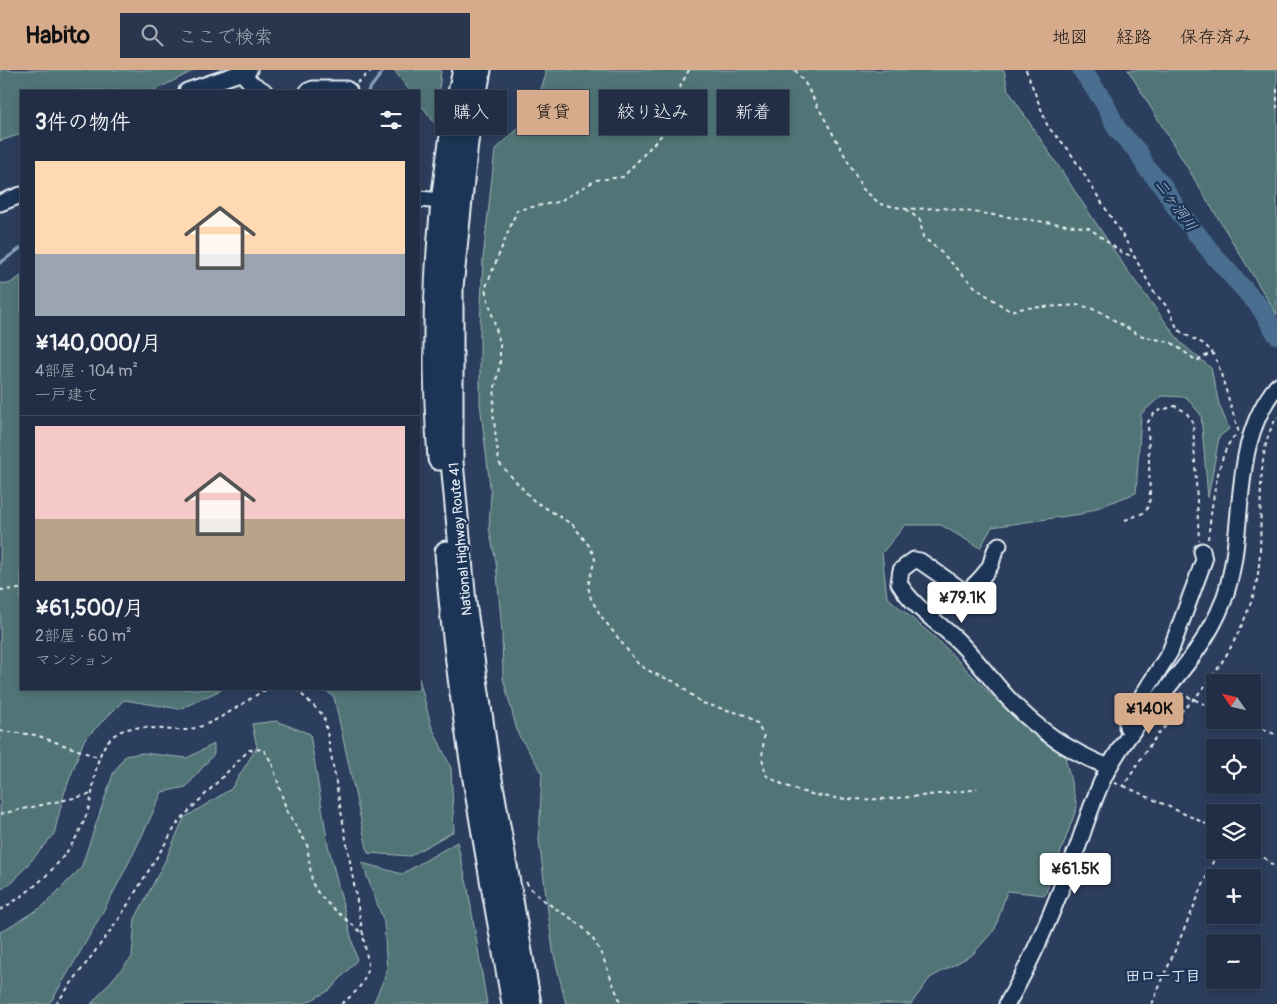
<!DOCTYPE html>
<html lang="ja">
<head>
<meta charset="utf-8">
<style>
	body { margin:0; font-family:Pangolin,"Klee One",sans-serif; background:#29364d; color:#f1f3f6; height:100vh; display:flex; flex-direction:column; font-size:19px; white-space:nowrap }
	* { box-sizing:border-box; margin:0 }
	p { font-size:16px; color:#a2a8b3 }
	.icon { flex:none; width:28px; height:28px; fill:none; stroke:currentColor; stroke-width:2; stroke-linecap:round; stroke-linejoin:round }
	.map { position:relative; flex:1; overflow:hidden }
	.side { position:absolute; left:20px; top:20px; width:400px; height:600px; display:flex; flex-direction:column; background:#212e46; border-radius:0px; box-shadow:0 2px 8px #0003,0 0 0 1px #3e4a5f }
	.side>* { flex:none }
	.top-card { position:absolute; left:435px; top:20px; width:475px; height:45px; display:flex; gap:10px }
	.needle { width:32px; rotate:304deg }
	.fabs { position:absolute; left:1206px; top:604px; display:grid; gap:10px }
	.fabs a { display:grid; place-items:center; width:55px; height:55px; border-radius:0px; background:#212e46; box-shadow:0 2px 8px #0003,0 0 0 1px #3e4a5f; font-size:25px }
	.price { position:absolute; translate:-50% -42px; padding:0 11px; border-radius:5px; background:#fff; color:#222; font-size:16px; line-height:32px; filter:drop-shadow(0 1px 2px #0008) }
	.price::after { content:''; position:absolute; left:50%; top:30px; width:15px; height:11px; margin-left:-8px; background:inherit; clip-path:polygon(0 0,100% 0,50% 100%) }
	.price.current { background:#d6ab8b; color:#111 }
	ul { padding:0; list-style:none }
	li { display:grid; align-content:center; gap:10px; height:265px; padding:0 15px }
	li+li { border-top:1px solid #3e4a5f }
	li span { display:grid; place-items:center; height:155px; border-radius:0px; color:#555 }
	li>.icon { margin-inline-start:auto }
	span .icon { width:90px; height:90px; fill:#fffc; stroke-width:1 }
	li b { font-size:21px }
	h2 { display:flex; justify-content:space-between; align-items:center; height:60px; padding:0 15px; font-size:21px }
	.tag { padding:0 18px; border-radius:0px; background:#212e46; box-shadow:0 2px 8px #0003,0 0 0 1px #3e4a5f; font-size:18px; line-height:45px }
	.tag.current { background:#d6ab8b; color:#111 }
	header { display:flex; align-items:center; gap:30px; box-sizing:border-box; height:70px; padding:0 25px; background:#d6ab8b; color:#111 }
	header strong { font-size:24px }
	nav { display:flex; gap:28px; margin-inline-start:auto; font-size:18px }
	.search { width:350px; height:45px; background:#29364d; display:flex; align-items:center; gap:12px; box-sizing:border-box; padding:0 18px; border-radius:0px; color:#a2a8b3; font-size:19px }
	.map>svg:first-child { display:block }
</style>
</head>
<body>
<header>
<strong>Habito</strong>
<div class="search"><svg class="icon" aria-label="search" viewBox="0 0 24 24"><circle cx="10" cy="10" r="6"/><path d="M15 15l6 6"/></svg>ここで検索</div>
<nav><a>地図</a><a>経路</a><a>保存済み</a></nav>
</header>
<div class="map">
<svg width="1277" height="934" viewBox="0 0 1277 934">
	<rect width="100%" height="100%" fill="#2c3e5d"/>
	<filter id="ink" filterUnits="userSpaceOnUse"><feTurbulence type="fractalNoise" baseFrequency=".02" numOctaves="2"/><feDisplacementMap in="SourceGraphic" scale="10" xChannelSelector="R" yChannelSelector="G"/><feConvolveMatrix kernelMatrix="1 2 1 2 8 2 1 2 1" color-interpolation-filters="sRGB"/></filter>
	<g filter="url(#ink)">
		<path fill="#517576" stroke="#9cb3b7" d="M0,0h195l-42,21h-132v43l-21,7z
			M394,0h47l-5,55 -17,-23v-11h-9z
			M545,0h459l4,20 119,180 54,73 30,25 8,36 10,25 -10,8 -11,61 -7,-83 -15,-18 -25,-1 -20,18 -5,79 -55,21 -89,13 -12,21 -39,-23h-36l-23,28 5,44 54,46 55,57 69,57 12,50 -32,88 -38,-4 -12,38 -23,26 -42,23 -19,26h-345l-13,-53 -14,-111 3,-68 -24,-38 -15,-56 -1,-46 -6,-70 -7,-34 2,-34 -11,-91v-76l3,-68 12,-109 35,-32 16,-43z
			M1128,0h149v245z
			M21,206v413h202l-43,20 -56,-9 -40,40 -20,54 -10,40 -41,48 -13,8v-607l9,1z
			M419,608l12,47 20,43 3,63 -44,25 -42,-3 -34,-156 -10,-8h95z
			M276,651l34,13 18,111 29,115 -27,30 -26,14h-213l41,-47 3,-38 30,-58 19,-43 47,-29 26,-42 -5,-23z
			M214,674v10l-28,33 -24,5c-32,74 -69,139 -110,208l-5,4h-47v-72l42,-25 39,-39 32,-94 12,-18 17,-3 45,5z
			M457,772l11,47 19,115h-114l14,-32 -3,-50 -22,-59 40,11z"/>
		<g fill="none" stroke-linecap="round" stroke-linejoin="round">
			<path stroke="#88a2ba" stroke-width="3" d="M368,21l16,-21
				M0,193l21,-15"/>
			<path stroke="#486e90" stroke-width="19" d="M1082,0l22,32 13,27 22,24 7,14 16,18 15,24 39,49 44,49 17,28"/>
			<g stroke="#e8f1f8" stroke-width="19">
				<path id="minor" d="M243,4l8,9 13,8
					M187,21l62,-21
					M308,21l5,-2h33l3,2
					M419,129l23,2
					M0,133l21,-8
					M999,475c-7,7 -5,13 -9,21 -6,11 -16,19 -24,27l-46,-32 -6,-1 -13,10 -2,13c14,24 39,39 59,58 17,17 32,37 48,55 28,31 64,56 103,71
					M1132,661l-5,-4v-7l43,-68 34,-92 -2,-9
					M1007,934c29,-50 50,-104 71,-158 9,-26 17,-53 30,-77 32,-61 90,-102 115,-167 26,-70 4,-156 54,-216"/>
			</g>
			<g stroke="#e8f1f8" stroke-width="25">
				<path id="highway" d="M480,0l-13,72 -15,145v175l13,141 23,159 42,242
					M439,389c-9,-129 -4,-263 25,-389
					M446,482c11,152 41,302 67,452"/>
			</g>
			<path stroke="#e8f1f8" stroke-width="2" stroke-dasharray="4 4" stroke-linecap="butt" d="M689,0l-8,15 -11,41 -47,51 -27,3 -38,22 -41,8 -32,79 15,54v20l-5,24 -2,25 6,51 34,37 40,25 17,22 5,12 -7,27 3,13 10,17 38,49 16,9 20,8 27,21 43,12 12,8 7,14 -2,21 4,17c57,38 142,22 206,15l5,-2
				M795,0l10,13 58,106 17,15 26,5 37,-1 146,20 32,24 13,5
				M1026,0l22,57 20,22 58,92 27,50 16,18 8,19 5,5 22,11 8,8 6,12 21,69
				M357,13l15,-13
				M1277,19v19
				M906,139l14,11 3,17 16,13 38,39 33,22 15,-3 55,-3 19,6 40,24 33,8 25,18 15,-9
				M1125,450l21,-8 4,-13 -2,-77 7,-10 20,-6 11,6 7,11 6,117
				M1208,469c3,-23 9,-94 30,-105
				M0,520l21,-1
				M296,619l25,24 4,8 43,242c-2,20 -11,29 -27,41
				M1180,623l35,16
				M1241,650l36,15
				M0,661l36,4 64,23
				M1114,713l10,3c10,-16 20,-33 31,-48 11,-14 25,-24 37,-37 28,-30 50,-69 62,-108 15,-51 -5,-132 23,-176
				M1124,716l91,42
				M0,744l92,-20
				M1252,777l25,22
				M526,812c17,25 45,31 63,52 16,19 21,48 33,70
				M0,840c38,-22 73,-55 87,-97 9,-23 5,-57 24,-75 19,-19 51,-6 74,-8 27,-3 54,-25 78,-39l10,-2
				M56,934l63,-85 60,-98 70,-71 14,-1 9,14 15,49 20,32 5,38 3,7 11,13 38,33
				M1152,934l66,-154"/>
			<use href="#minor" stroke="#1d3557" stroke-width="15"/>
			<use href="#highway" stroke="#1d3557" stroke-width="21"/>
		</g>
	</g>
	<g text-anchor="middle" stroke-width="5" stroke-linejoin="round" paint-order="stroke">
		<g font-size="14" fill="#e8f1f8" stroke="#1d3557">
			<text transform="translate(460 469) rotate(-95)" y="5">National Highway Route 41</text>
		</g>
		<g font-size="15" font-style="italic" fill="#b0c3d4" stroke="#1d3557">
			<text transform="translate(1176 135) rotate(54)" y="5">二ヶ洞川</text>
		</g>
		<g font-size="15" font-weight="bold" fill="#e8f1f8" stroke="#1d3557">
			<text x="1163" y="911">田口一丁目</text>
		</g>
	</g>
</svg>
<div class="fabs">
<a><svg class="needle" viewBox="-14 -14 28 28"><path d="M0-13l5 13h-10z" fill="#e53935"/><path d="M0 13l5-13h-10z" fill="#a2a8b3"/></svg></a>
<a><svg class="icon" aria-label="locate" viewBox="0 0 24 24"><circle cx="12" cy="12" r="6"/><path d="M12 2v4M12 18v4M2 12h4M18 12h4"/></svg></a>
<a><svg class="icon" aria-label="layers" viewBox="0 0 24 24"><path d="M12 4l9 5-9 5-9-5zM3 14l9 5 9-5"/></svg></a>
<a>+</a>
<a>−</a>
</div>
<b class="price" style="left:962px;top:554px">¥79.1K</b>
<b class="price current" style="left:1149px;top:665px">¥140K</b>
<b class="price" style="left:1075px;top:825px">¥61.5K</b>
<div class="top-card">
<a class="tag">購入</a>
<a class="tag current">賃貸</a>
<a class="tag">絞り込み</a>
<a class="tag">新着</a>
</div>
<section class="side">
<h2>3件の物件<svg class="icon" aria-label="filters" viewBox="0 0 24 24"><path d="M4 7h16M4 17h16"/><circle cx="9" cy="7" r="2"/><circle cx="15" cy="17" r="2"/></svg></h2>
<ul>
<li><span style="background:linear-gradient(#ffd9b3 60%,#9aa5b1 0)"><svg class="icon" aria-label="home" viewBox="0 0 24 24"><path d="M3 11l9-7 9 7M6 9v11h12V9"/></svg></span><div><b>¥140,000/月</b><p>4部屋 · 104 m²</p><p>一戸建て</p></div></li>
<li><span style="background:linear-gradient(#f6c9c9 60%,#b9a48a 0)"><svg class="icon" aria-label="home" viewBox="0 0 24 24"><path d="M3 11l9-7 9 7M6 9v11h12V9"/></svg></span><div><b>¥61,500/月</b><p>2部屋 · 60 m²</p><p>マンション</p></div></li>
</ul>
</section>
</div>
</body>
</html>
